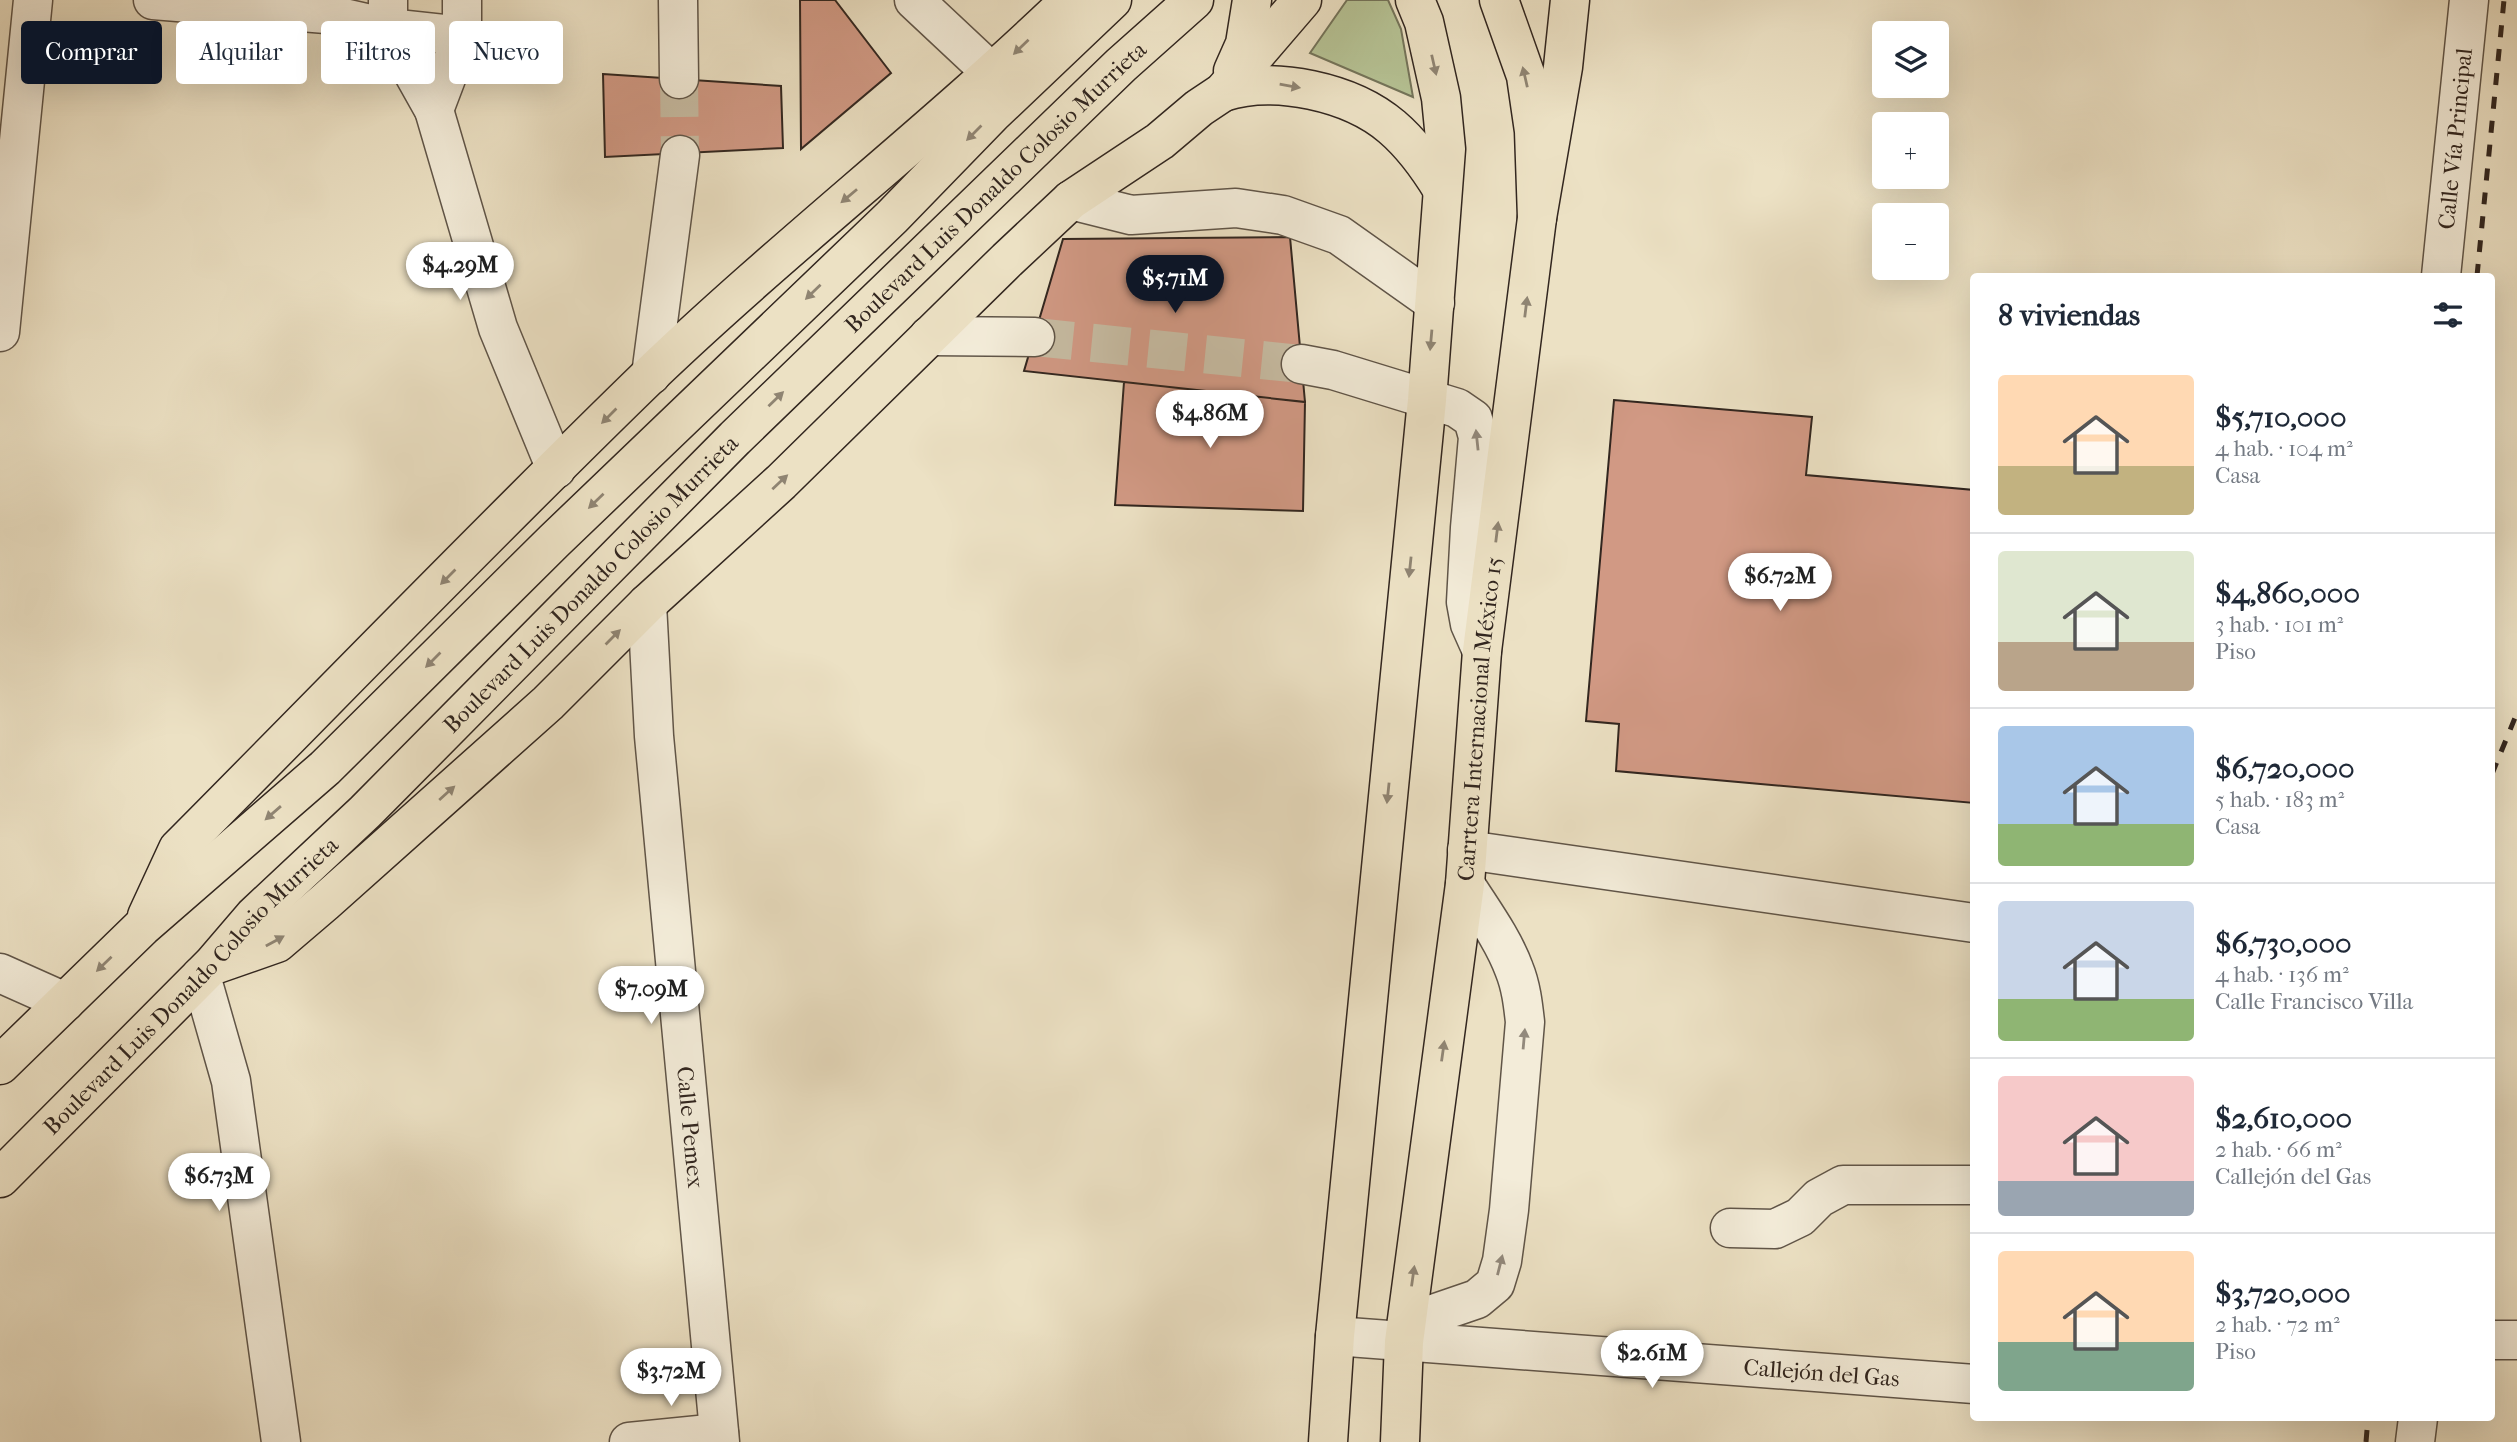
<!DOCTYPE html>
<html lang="es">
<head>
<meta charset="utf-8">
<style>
	body { margin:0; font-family:"IM FELL French Canon",serif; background:#f6f6f7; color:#1f2937; height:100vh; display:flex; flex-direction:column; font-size:26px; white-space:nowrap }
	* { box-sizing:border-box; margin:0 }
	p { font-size:23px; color:#747a83 }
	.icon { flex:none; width:38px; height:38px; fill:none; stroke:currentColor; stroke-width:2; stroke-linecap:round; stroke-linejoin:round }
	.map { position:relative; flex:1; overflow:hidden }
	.sheet { position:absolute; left:1970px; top:273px; width:525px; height:1148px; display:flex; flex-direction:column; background:#fff; border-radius:7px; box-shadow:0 7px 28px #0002 }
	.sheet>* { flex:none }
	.top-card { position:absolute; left:21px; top:21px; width:665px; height:63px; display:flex; gap:14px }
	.buttons { position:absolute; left:1872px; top:21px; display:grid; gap:14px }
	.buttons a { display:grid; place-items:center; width:77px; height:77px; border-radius:7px; background:#fff; box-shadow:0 7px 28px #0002; font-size:35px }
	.price { position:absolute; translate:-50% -60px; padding:0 16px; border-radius:24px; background:#fff; color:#222; font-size:23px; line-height:46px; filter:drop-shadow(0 2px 4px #0008) }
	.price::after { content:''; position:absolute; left:50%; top:42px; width:21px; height:16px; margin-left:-10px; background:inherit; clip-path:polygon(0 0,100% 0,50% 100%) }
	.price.current { background:#111827; color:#fff }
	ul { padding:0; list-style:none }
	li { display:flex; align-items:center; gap:21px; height:175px; padding:0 28px }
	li+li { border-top:2px solid #e0e1e3 }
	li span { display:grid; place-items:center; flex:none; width:196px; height:140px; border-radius:7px; color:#555 }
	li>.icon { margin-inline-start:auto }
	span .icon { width:84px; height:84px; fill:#fffc; stroke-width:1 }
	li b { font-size:30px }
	h2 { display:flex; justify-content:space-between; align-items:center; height:84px; padding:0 28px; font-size:30px }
	.chip { padding:0 24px; border-radius:7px; background:#fff; box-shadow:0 7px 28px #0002; font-size:24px; line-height:63px }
	.chip.current { background:#111827; color:#fff }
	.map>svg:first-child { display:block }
</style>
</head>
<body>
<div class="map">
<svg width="2517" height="1442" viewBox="0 0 2517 1442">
	<rect width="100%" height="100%" fill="#ece1c4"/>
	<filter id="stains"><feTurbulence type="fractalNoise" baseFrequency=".00286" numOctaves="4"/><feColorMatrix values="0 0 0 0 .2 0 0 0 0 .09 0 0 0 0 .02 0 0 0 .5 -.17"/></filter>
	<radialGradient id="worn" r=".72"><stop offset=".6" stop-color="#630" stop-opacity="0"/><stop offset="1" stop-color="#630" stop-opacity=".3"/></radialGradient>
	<path fill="#b6c395" stroke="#74745a" stroke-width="2" d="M1347,0h41l13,29 12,68 -103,-44z"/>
	<path fill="#d19984" stroke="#32261f" stroke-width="2" d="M800,0h35l56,73 -90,76z
		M603,74l178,12 2,62 -178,9z
		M1290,237l15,165 -281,-31 39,-132z
		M1124,382l181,20 -2,109 -188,-6z
		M1614,400l198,17 -6,58 168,15v313l-358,-32 3,-47 -33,-3z"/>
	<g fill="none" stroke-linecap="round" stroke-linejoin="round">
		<path stroke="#c7bca3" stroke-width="38" stroke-dasharray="38 19" stroke-linecap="butt" d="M679,79l1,76
			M1035,337l266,27"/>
		<g stroke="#605548" stroke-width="41">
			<g id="minor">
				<path d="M153,0l173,14 62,14 74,8"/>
				<path d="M388,0v28l46,82 64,218 58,141"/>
				<path d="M678,0l1,79"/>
				<path d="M914,0l79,74"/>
				<path d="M434,110l28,-74v-36"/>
				<path d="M1071,200l60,15 105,-7 47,7 56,20 96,68"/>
				<path id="s1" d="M2441,276l28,-276"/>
				<path d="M0,332l33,-332"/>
				<path d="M929,336l106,1"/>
				<path d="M1301,364l32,6 124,38 16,11 5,18 -8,91 -4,74 4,22 12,27"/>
				<path d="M651,375l29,-220"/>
				<path id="s2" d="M647,604l7,132 66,706"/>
				<path d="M1467,850l507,73"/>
				<path d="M0,973l65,29"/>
				<path d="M201,976l30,105 50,361"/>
				<path d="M1730,1228l45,1 25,-12 19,-19 24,-13h131"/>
				<path d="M1407,1323l70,-24 18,-15 7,-23 7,-51 16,-188c-2,-18 -4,-36 -11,-53 -11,-30 -32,-58 -49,-85"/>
				<path id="s3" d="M1335,1336l639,48"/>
				<path d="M2492,1340h25"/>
				<path d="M629,1442l90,-9"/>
				<path d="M2415,1442l3,-24"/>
			</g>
		</g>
		<g stroke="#32261f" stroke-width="41">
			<g id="major">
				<path d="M1328,1442l7,-106 92,-936 19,-251 -5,-51 -17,-76 -9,-22"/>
				<path id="s4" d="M1400,1442l4,-100 61,-458 17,-233 55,-433 -3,-87 -8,-55 -27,-76"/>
			</g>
		</g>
		<g stroke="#32261f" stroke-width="41">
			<g id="highway">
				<path d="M1233,71l12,-27 7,-44"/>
				<path d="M1223,92c51,-17 128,0 169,35 21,18 36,39 50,62"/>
				<path d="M1537,218l26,-151 7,-67"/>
				<path d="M147,916l31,-67c157,-158 312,-319 472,-474 136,-130 285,-245 420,-375"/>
				<path d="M214,965l63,-22 48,-41 223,-199 99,-99 134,-122 226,-222 64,-60 89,-59 39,-33 24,-16 79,-92"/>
				<path d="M0,1065l142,-138 183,-159 229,-227 338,-324 100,-103 120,-114"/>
				<path id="s5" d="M0,1178l212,-213 42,-49 111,-104 370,-374 386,-373 73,-65"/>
			</g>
		</g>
		<use href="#minor" stroke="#f3ecd9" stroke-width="38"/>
		<use href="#major" stroke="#ece1c4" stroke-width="38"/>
		<use href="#highway" stroke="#ece1c4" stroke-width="38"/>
		<path stroke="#32261f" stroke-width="5" stroke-dasharray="12 12" stroke-linecap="butt" d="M2477,276l27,-276
			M2492,774l25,-61
			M2366,1442l2,-24"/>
	</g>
	<defs><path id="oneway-solid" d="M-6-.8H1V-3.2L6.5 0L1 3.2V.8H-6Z" transform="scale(1.75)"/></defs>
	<g fill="#8f8472">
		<use href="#oneway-solid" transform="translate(1021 47) rotate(136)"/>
		<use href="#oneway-solid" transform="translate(1434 65) rotate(77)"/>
		<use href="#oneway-solid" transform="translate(1525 77) rotate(-103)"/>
		<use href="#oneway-solid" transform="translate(1290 86) rotate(10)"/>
		<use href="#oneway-solid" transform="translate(974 133) rotate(135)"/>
		<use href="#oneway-solid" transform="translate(849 196) rotate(140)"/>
		<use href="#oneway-solid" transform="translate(813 292) rotate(136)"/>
		<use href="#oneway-solid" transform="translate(1526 307) rotate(-83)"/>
		<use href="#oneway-solid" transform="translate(1431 340) rotate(95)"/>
		<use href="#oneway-solid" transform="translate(776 399) rotate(-44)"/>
		<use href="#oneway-solid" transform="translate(609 416) rotate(135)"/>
		<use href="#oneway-solid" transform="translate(780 482) rotate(-43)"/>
		<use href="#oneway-solid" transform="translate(596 501) rotate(136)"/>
		<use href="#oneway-solid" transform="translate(1497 532) rotate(-83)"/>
		<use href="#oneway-solid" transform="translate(1410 567) rotate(96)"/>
		<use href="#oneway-solid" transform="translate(448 577) rotate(135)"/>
		<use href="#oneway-solid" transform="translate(613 637) rotate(-45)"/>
		<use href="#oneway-solid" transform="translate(433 660) rotate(135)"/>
		<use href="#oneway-solid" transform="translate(447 793) rotate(-42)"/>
		<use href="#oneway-solid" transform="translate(1388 793) rotate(96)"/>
		<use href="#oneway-solid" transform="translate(273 813) rotate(139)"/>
		<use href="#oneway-solid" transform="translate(275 941) rotate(-29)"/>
		<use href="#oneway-solid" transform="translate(104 964) rotate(136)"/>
		<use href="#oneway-solid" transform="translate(1443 1051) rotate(-82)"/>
		<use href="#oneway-solid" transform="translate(1413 1276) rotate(-82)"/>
	</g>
	<g fill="#92897c">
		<use href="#oneway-solid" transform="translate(1477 440) rotate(-96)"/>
		<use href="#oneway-solid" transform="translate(1524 1039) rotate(-85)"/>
		<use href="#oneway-solid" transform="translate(1500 1265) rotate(-76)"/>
	</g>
	<g text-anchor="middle" stroke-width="5" stroke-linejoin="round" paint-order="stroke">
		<g font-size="23" fill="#32261f" stroke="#f3ecd9">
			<text dy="8" stroke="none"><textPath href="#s1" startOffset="138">Calle Vía Principal</textPath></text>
			<text dy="8" stroke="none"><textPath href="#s5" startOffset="1405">Boulevard Luis Donaldo Colosio Murrieta</textPath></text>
			<text dy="8" stroke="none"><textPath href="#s5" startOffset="838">Boulevard Luis Donaldo Colosio Murrieta</textPath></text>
			<text dy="8" stroke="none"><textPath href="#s4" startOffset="728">Carrtera Internacional México 15</textPath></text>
			<text dy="8" stroke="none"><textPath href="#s5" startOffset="271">Boulevard Luis Donaldo Colosio Murrieta</textPath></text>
			<text dy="8" stroke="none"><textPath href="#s2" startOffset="525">Calle Pemex</textPath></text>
			<text dy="8" stroke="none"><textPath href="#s3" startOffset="488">Callejón del Gas</textPath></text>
		</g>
	</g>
	<rect width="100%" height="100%" filter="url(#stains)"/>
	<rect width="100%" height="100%" fill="url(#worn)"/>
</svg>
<div class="buttons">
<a><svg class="icon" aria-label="layers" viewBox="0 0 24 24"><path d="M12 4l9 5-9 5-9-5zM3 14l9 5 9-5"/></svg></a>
<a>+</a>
<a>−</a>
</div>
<b class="price" style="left:460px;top:302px">$4.29M</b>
<b class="price current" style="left:1175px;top:315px">$5.71M</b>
<b class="price" style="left:1210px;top:450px">$4.86M</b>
<b class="price" style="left:1780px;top:613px">$6.72M</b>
<b class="price" style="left:651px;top:1026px">$7.09M</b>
<b class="price" style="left:219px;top:1213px">$6.73M</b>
<b class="price" style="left:1652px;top:1390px">$2.61M</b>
<b class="price" style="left:671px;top:1408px">$3.72M</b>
<div class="top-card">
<a class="chip current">Comprar</a>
<a class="chip">Alquilar</a>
<a class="chip">Filtros</a>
<a class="chip">Nuevo</a>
</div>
<section class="sheet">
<h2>8 viviendas<svg class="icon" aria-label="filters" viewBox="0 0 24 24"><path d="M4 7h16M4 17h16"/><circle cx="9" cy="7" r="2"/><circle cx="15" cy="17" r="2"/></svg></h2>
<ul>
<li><span style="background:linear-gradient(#ffd9b3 65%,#c2b280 0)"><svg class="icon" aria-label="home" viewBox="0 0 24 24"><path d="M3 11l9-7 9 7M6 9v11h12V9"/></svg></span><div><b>$5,710,000</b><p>4 hab. · 104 m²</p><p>Casa</p></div></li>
<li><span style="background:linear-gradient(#dfe7d0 65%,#b9a48a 0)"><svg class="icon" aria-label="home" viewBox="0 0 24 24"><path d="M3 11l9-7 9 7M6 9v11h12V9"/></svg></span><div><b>$4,860,000</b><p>3 hab. · 101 m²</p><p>Piso</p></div></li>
<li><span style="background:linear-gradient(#a9c7e8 70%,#8fb573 0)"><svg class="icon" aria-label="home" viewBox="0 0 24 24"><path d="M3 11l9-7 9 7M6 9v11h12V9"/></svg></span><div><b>$6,720,000</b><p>5 hab. · 183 m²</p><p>Casa</p></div></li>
<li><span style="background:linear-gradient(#c9d6e8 70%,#8fb573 0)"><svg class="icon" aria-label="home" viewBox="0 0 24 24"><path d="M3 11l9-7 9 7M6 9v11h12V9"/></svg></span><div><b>$6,730,000</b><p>4 hab. · 136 m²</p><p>Calle Francisco Villa</p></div></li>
<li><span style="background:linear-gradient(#f6c9c9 75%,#9aa5b1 0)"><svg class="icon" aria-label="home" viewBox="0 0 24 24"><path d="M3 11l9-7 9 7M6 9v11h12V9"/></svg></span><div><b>$2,610,000</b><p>2 hab. · 66 m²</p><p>Callejón del Gas</p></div></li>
<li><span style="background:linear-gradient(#ffd9b3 65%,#7fa58c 0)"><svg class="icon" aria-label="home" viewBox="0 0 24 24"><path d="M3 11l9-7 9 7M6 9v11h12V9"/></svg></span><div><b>$3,720,000</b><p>2 hab. · 72 m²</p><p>Piso</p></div></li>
</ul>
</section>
</div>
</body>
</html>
